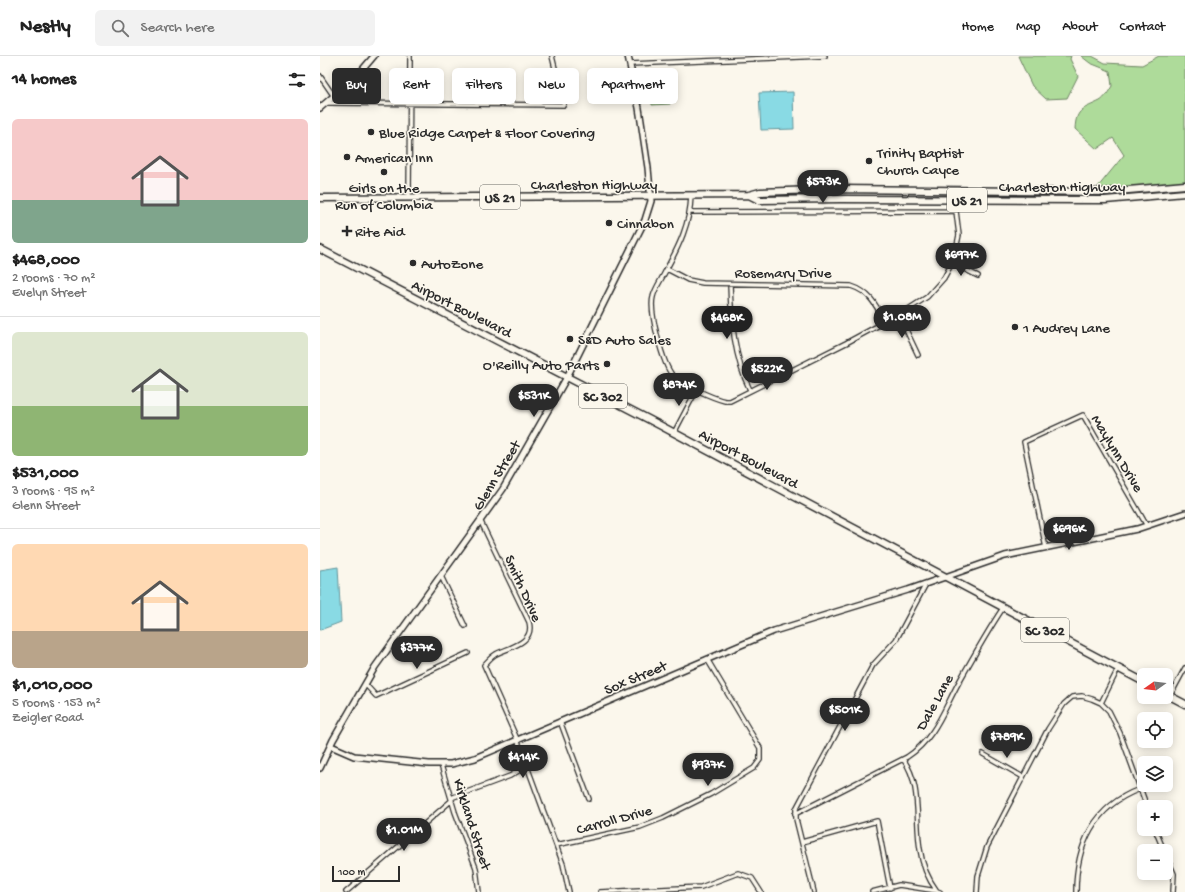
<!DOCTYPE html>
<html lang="en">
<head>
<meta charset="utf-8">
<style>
	body { margin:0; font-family:"Gochi Hand",sans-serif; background:#f2f2f2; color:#222; height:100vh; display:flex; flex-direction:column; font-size:15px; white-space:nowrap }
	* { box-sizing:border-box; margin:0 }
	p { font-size:13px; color:#767676 }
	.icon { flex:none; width:22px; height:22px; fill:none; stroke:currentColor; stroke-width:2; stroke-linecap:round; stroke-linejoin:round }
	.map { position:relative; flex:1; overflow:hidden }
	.sheet { display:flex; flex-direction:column; background:#fff; width:320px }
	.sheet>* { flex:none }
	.hud { position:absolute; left:12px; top:12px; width:380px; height:36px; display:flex; gap:8px }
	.needle { width:26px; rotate:256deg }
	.tools { position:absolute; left:817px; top:612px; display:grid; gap:8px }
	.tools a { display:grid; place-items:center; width:36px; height:36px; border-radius:6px; background:#fff; box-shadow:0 2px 10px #0003; font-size:20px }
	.scale { position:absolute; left:12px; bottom:10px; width:68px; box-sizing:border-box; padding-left:4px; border:2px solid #2b2b2b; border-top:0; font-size:11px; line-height:14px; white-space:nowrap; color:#2b2b2b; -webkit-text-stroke:3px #fbf7ec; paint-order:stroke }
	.price { position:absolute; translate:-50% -34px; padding:0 9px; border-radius:14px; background:#2b2b2b; color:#fff; font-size:13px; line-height:26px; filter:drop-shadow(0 1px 2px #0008) }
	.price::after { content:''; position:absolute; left:50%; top:24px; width:12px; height:9px; margin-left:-6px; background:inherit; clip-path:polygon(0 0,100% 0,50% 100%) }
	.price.active { background:#222; color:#fff }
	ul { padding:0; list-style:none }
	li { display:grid; align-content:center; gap:8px; height:212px; padding:0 12px }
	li+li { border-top:1px solid #e0e0e0 }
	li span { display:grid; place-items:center; height:124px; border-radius:6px; color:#555 }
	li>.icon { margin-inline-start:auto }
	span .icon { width:72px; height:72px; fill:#fffc; stroke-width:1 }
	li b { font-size:17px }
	h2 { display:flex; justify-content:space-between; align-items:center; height:48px; padding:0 12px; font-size:17px }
	.chip { padding:0 14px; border-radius:6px; background:#fff; box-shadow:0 2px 10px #0003; font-size:14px; line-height:36px }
	.chip.active { background:#2b2b2b; color:#fff }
	header { display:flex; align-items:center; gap:24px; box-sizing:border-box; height:56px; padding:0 20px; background:#fff; border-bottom:1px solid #e0e0e0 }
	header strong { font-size:19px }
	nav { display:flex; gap:22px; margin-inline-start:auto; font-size:14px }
	.search { width:280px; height:36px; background:#f2f2f2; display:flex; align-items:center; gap:10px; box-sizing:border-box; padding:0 14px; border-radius:6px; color:#767676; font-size:15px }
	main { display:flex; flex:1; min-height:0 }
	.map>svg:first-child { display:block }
</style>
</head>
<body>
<header>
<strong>Nestly</strong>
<div class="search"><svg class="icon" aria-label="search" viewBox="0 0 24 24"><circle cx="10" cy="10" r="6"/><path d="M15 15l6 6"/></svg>Search here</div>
<nav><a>Home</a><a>Map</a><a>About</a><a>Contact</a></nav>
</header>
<main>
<section class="sheet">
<h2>14 homes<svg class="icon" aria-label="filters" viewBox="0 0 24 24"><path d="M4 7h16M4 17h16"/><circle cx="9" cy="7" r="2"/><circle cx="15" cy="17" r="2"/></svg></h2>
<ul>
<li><span style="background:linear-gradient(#f6c9c9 65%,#7fa58c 0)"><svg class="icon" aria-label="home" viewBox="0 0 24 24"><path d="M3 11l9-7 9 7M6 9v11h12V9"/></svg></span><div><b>$468,000</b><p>2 rooms · 70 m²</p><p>Evelyn Street</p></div></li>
<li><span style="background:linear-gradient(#dfe7d0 60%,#8fb573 0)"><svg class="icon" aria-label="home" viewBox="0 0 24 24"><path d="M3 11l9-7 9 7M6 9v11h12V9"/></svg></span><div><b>$531,000</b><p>3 rooms · 95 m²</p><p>Glenn Street</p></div></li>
<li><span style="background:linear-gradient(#ffd9b3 70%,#b9a48a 0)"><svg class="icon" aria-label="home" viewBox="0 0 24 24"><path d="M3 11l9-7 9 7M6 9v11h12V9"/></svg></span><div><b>$1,010,000</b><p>5 rooms · 153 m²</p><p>Zeigler Road</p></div></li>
</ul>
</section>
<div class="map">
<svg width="865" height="836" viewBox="0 0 865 836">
	<rect width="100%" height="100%" fill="#fbf7ec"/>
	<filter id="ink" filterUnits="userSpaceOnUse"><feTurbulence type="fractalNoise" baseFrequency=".025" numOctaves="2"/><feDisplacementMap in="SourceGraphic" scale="8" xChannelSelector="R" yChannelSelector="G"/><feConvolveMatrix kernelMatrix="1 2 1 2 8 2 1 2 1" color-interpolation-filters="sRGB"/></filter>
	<g filter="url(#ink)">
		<path fill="#aedb9a" stroke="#6c8362" d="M698,0h53l-1,3 8,17 -11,22 -21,1 -14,-13z
			M761,0h11l13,7 37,2 17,-9h26v127l-92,10 31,-38 -11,-17 -16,11 -22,-20c1,-21 9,-20 25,-28 5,-3 9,-10 12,-15l-2,-15 -20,-8z
			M331,39h19v9l-18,1z"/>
		<path fill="#89dae4" stroke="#63949a" d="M473,36l1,37 -33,1 -2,-37z
			M18,511l3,55 -21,8v-60z"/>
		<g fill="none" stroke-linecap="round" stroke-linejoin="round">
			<g stroke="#2b2b2b" stroke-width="6">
				<path id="street" d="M310,8l195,-8
					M0,20l13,19
					M7,47l237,2 -12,-49
					M371,140c-1,28 -12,50 -25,74 -4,9 -11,18 -13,27 -4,15 10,68 20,79 9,8 39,22 52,25h5l116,-58 61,-33 20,-13 17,-19 10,-19 5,-24 -3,-24 8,-20
					M89,141l1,-141
					M370,156l266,-1
					M632,207l26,13
					M347,213l21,11 15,3 148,3c19,6 25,19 34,36
					M410,228c1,35 4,74 20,106
					M579,259l19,40
					M354,377l23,-44
					M161,466l48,100c6,21 -19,25 -33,32 -5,3 -8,7 -12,11l33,74 46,125 6,28
					M726,492l-22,-106 59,-27 64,111
					M121,520l24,50
					M45,628l11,12 92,-43
					M850,640l15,-28
					M781,647l17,-34
					M240,665l29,78
					M663,698l40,23
					M583,703c19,25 12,61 17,90 2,15 8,30 17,42l3,1
					M121,709l14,47 21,56 3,24
					M131,742l59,-22 17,-10
					M475,758l112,-57c28,-18 37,-48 52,-75 14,-25 28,-50 44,-74
					M835,773l9,22
					M482,786l75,-21 13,67
					M236,789l84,-18 23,-9 48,-24 43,-26 6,-8v-12l-53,-89
					M846,799l8,19 -1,18
					M26,836l106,-92
					M280,836l101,-5 37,-14 14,5 9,14
					M494,836l-18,-73v-10l77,-144 23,-25 30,-56
					M552,836l27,-7 38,6
					M657,836l1,-16 9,-29 61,-118 16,-25 8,-7 10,-1 10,3 9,4 8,8 11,22 27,74
					M756,836c0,-47 18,-86 64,-103"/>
			</g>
			<g stroke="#2b2b2b" stroke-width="8">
				<path id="secondary" d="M0,52l37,-32 17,-20
					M11,690l23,10 75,8h22l24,-6 299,-127 134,-41 97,-34 132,-27 48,-16
					M0,712l13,-28 42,-73 128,-178 64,-112 78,-157 6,-19 -3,-33 -9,-60 -11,-52"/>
			</g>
			<g stroke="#2b2b2b" stroke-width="9">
				<path id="primary" d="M429,139l10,5 81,-1 265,1 80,-7
					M0,142l429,-3 11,-3 81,-3 265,3 79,-7
					M0,193l330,171 494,262
					M846,638l19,10"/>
			</g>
			<use href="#street" stroke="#fbf7ec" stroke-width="3.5"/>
			<use href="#secondary" stroke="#fbf7ec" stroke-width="5"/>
			<use href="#primary" stroke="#fbf7ec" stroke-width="6"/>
		</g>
	</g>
	<g fill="#2b2b2b" stroke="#fbf7ec" stroke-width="1.5">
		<circle cx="51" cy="76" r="4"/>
		<circle cx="27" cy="101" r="4"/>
		<circle cx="549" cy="105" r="4"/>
		<circle cx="64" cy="116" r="4"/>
		<circle cx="289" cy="167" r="4"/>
		<path d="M25 169h4v4h4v4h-4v4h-4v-4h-4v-4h4z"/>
		<circle cx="93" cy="207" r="4"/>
		<circle cx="695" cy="271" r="4"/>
		<circle cx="250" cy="283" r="4"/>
		<circle cx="287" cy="308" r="4"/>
	</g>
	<g text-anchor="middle" stroke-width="3" stroke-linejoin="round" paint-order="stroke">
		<g fill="#fbf7ec" stroke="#696865" stroke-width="1">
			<rect x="160" y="129" width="40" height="24" rx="3"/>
			<rect x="627" y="132" width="40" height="24" rx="3"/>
			<rect x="259" y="328" width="48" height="24" rx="3"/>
			<rect x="701" y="562" width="48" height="24" rx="3"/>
		</g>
		<g font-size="14" font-weight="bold" fill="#2b2b2b">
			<text x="180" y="146">US 21</text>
			<text x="647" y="149">US 21</text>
			<text x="283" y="345">SC 302</text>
			<text x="725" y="579">SC 302</text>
		</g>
		<g font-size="15" fill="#2b2b2b" stroke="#fbf7ec" text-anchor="start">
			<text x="59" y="81">Blue Ridge Carpet &amp; Floor Covering</text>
			<text x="557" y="101">Trinity Baptist<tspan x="557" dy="17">Church Cayce</tspan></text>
			<text x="35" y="106">American Inn</text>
			<text x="64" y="136" text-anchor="middle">Girls on the<tspan x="64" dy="17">Run of Columbia</tspan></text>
			<text x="297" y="172">Cinnabon</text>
			<text x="35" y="180">Rite Aid</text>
			<text x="101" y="212">AutoZone</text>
			<text x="703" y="276">1 Audrey Lane</text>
			<text x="258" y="288">S&amp;D Auto Sales</text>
			<text x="279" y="313" text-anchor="end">O'Reilly Auto Parts</text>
		</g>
		<g font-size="15" fill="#2b2b2b" stroke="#fbf7ec">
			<text x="274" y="133">Charleston Highway</text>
			<text x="742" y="135">Charleston Highway</text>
			<text x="463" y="221">Rosemary Drive</text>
			<text transform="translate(142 252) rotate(27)" y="5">Airport Boulevard</text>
			<text transform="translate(798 397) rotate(59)" y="5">Maylynn Drive</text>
			<text transform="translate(429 402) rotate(28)" y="5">Airport Boulevard</text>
			<text transform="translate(176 419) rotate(-59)" y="5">Glenn Street</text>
			<text transform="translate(204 532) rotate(66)" y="5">Smith Drive</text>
			<text transform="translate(315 621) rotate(-23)" y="5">Sox Street</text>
			<text transform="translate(614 646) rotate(-61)" y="5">Dale Lane</text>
			<text transform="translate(294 763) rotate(-15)" y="5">Carroll Drive</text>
			<text transform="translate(153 768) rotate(72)" y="5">Kirkland Street</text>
		</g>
	</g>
</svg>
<div class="tools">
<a><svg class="needle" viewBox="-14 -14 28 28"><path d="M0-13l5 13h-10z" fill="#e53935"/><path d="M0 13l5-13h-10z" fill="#767676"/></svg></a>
<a><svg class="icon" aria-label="locate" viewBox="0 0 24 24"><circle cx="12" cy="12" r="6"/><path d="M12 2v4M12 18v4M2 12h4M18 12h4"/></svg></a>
<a><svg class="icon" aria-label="layers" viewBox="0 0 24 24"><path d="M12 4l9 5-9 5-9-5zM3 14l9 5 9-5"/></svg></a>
<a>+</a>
<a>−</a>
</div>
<div class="scale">100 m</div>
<b class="price" style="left:503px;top:148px">$573K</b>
<b class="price" style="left:641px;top:221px">$697K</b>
<b class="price" style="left:582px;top:283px">$1.08M</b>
<b class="price active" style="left:407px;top:284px">$468K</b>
<b class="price" style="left:447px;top:335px">$522K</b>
<b class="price" style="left:359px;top:351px">$874K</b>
<b class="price" style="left:214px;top:362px">$531K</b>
<b class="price" style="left:749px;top:495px">$696K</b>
<b class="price" style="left:97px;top:614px">$377K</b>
<b class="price" style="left:525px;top:676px">$501K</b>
<b class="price" style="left:687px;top:703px">$789K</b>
<b class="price" style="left:203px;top:723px">$414K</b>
<b class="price" style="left:388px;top:731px">$937K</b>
<b class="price" style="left:84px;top:796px">$1.01M</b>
<div class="hud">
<a class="chip active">Buy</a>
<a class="chip">Rent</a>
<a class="chip">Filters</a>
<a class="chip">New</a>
<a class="chip">Apartment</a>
</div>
</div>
</main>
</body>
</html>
